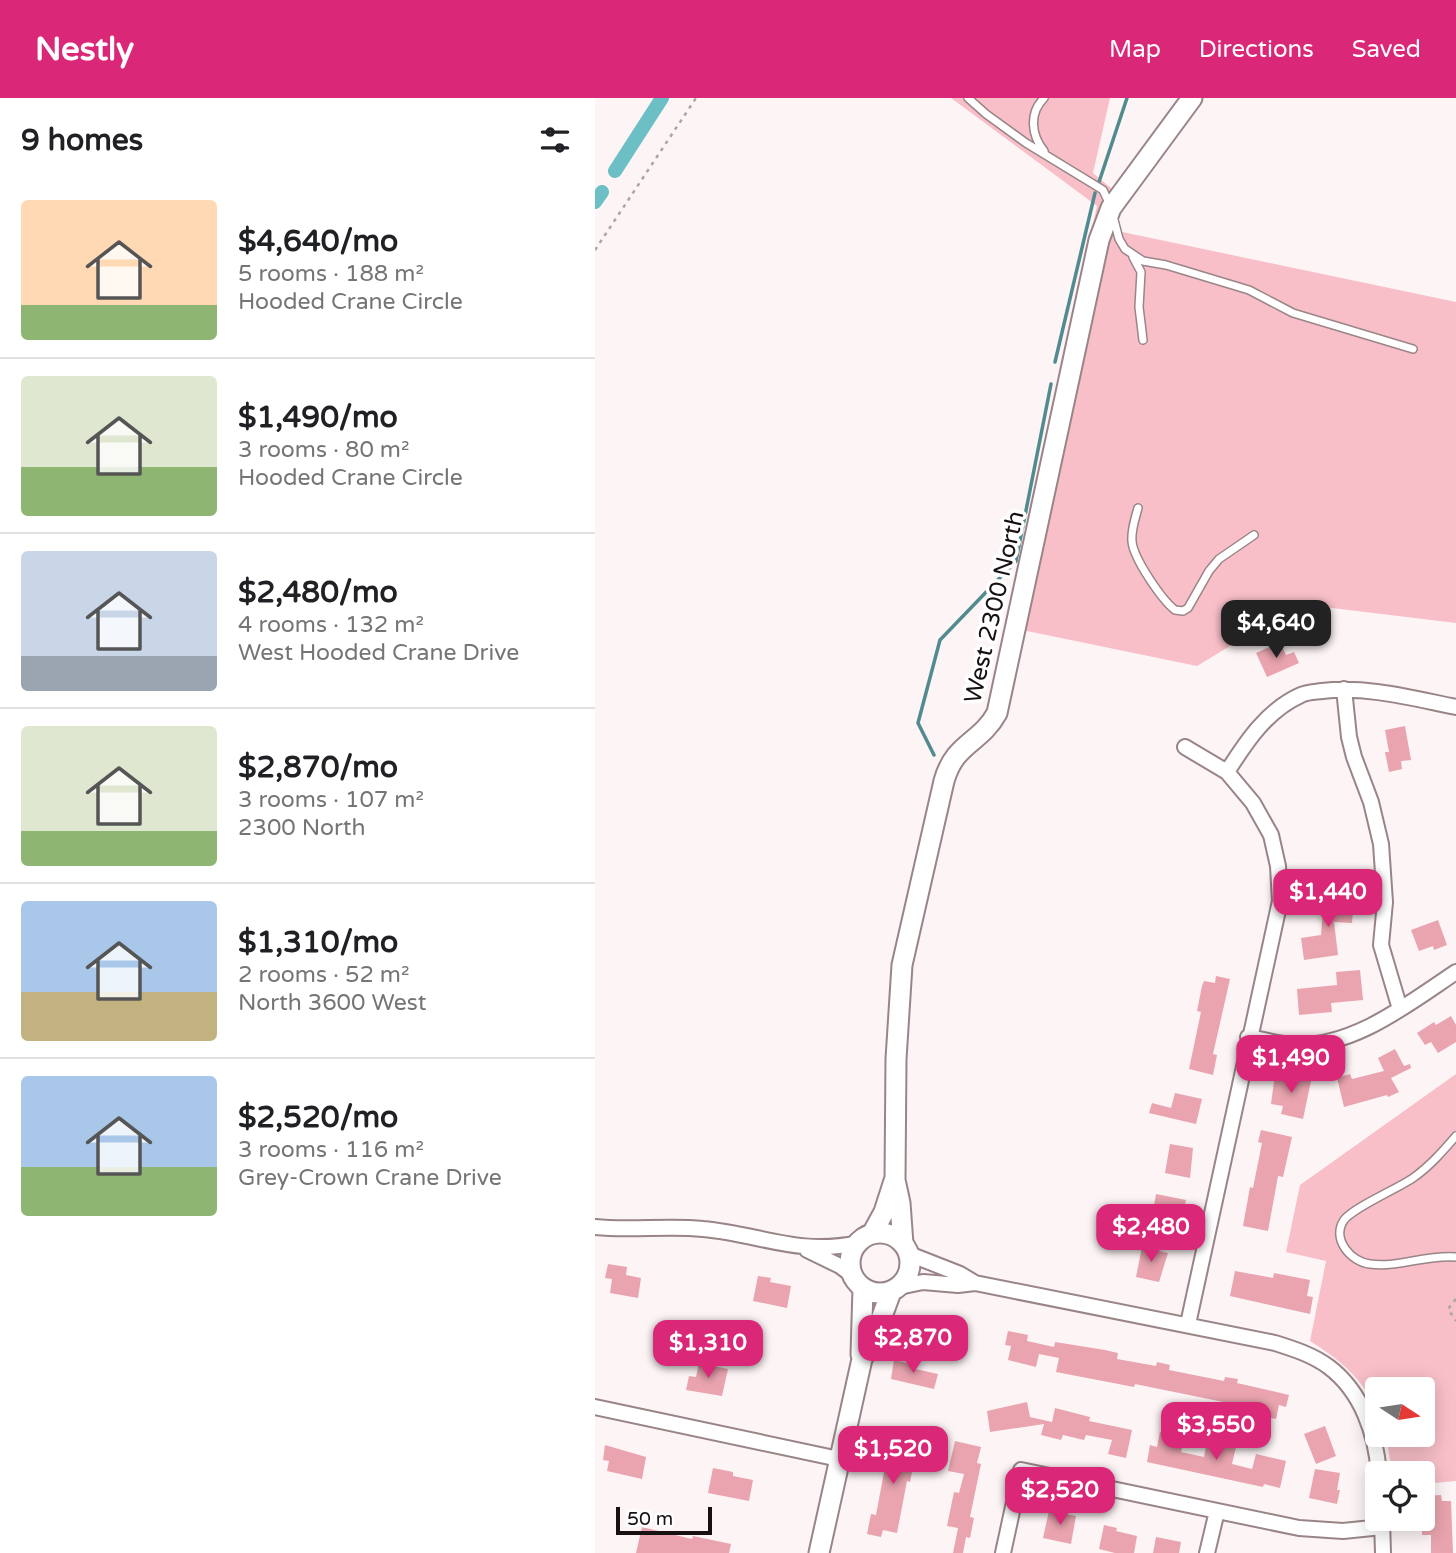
<!DOCTYPE html>
<html lang="en">
<head>
<meta charset="utf-8">
<style>
	body { margin:0; font-family:"Varela Round",sans-serif; background:#f6f6f6; color:#202124; height:100vh; display:flex; flex-direction:column; font-size:26px; white-space:nowrap }
	* { box-sizing:border-box; margin:0 }
	p { font-size:23px; color:#757577 }
	.icon { flex:none; width:38px; height:38px; fill:none; stroke:currentColor; stroke-width:2; stroke-linecap:round; stroke-linejoin:round }
	.map { position:relative; flex:1; overflow:hidden }
	.drawer { display:flex; flex-direction:column; background:#fff; width:595px }
	.drawer>* { flex:none }
	.needle { width:46px; rotate:102deg }
	.tools { position:absolute; left:770px; top:1279px; display:grid; gap:14px }
	.tools a { display:grid; place-items:center; width:70px; height:70px; border-radius:7px; background:#fff; box-shadow:0 4px 18px #0003; font-size:35px }
	.scale { position:absolute; left:21px; bottom:18px; width:96px; box-sizing:border-box; padding-left:7px; border:4px solid #181112; border-top:0; font-size:19px; line-height:24px; white-space:nowrap; color:#181112; -webkit-text-stroke:5px #fff; paint-order:stroke }
	.price { position:absolute; translate:-50% -60px; padding:0 16px; border-radius:14px; background:#db2777; color:#fff; font-size:23px; line-height:46px; filter:drop-shadow(0 2px 4px #0008) }
	.price::after { content:''; position:absolute; left:50%; top:42px; width:21px; height:16px; margin-left:-10px; background:inherit; clip-path:polygon(0 0,100% 0,50% 100%) }
	.price.selected { background:#222; color:#fff }
	ul { padding:0; list-style:none }
	li { display:flex; align-items:center; gap:21px; height:175px; padding:0 21px }
	li+li { border-top:2px solid #e0e0e0 }
	li span { display:grid; place-items:center; flex:none; width:196px; height:140px; border-radius:7px; color:#555 }
	li>.icon { margin-inline-start:auto }
	span .icon { width:84px; height:84px; fill:#fffc; stroke-width:1 }
	li b { font-size:30px }
	h2 { display:flex; justify-content:space-between; align-items:center; height:84px; padding:0 21px; font-size:30px }
	header { display:flex; align-items:center; gap:42px; box-sizing:border-box; height:98px; padding:0 35px; background:#db2777; color:#fff }
	header strong { font-size:33px }
	nav { display:flex; gap:38px; margin-inline-start:auto; font-size:24px }
	main { display:flex; flex:1; min-height:0 }
	.map>svg:first-child { display:block }
</style>
</head>
<body>
<header>
<strong>Nestly</strong>
<nav><a>Map</a><a>Directions</a><a>Saved</a></nav>
</header>
<main>
<section class="drawer">
<h2>9 homes<svg class="icon" aria-label="filters" viewBox="0 0 24 24"><path d="M4 7h16M4 17h16"/><circle cx="9" cy="7" r="2"/><circle cx="15" cy="17" r="2"/></svg></h2>
<ul>
<li><span style="background:linear-gradient(#ffd9b3 75%,#8fb573 0)"><svg class="icon" aria-label="home" viewBox="0 0 24 24"><path d="M3 11l9-7 9 7M6 9v11h12V9"/></svg></span><div><b>$4,640/mo</b><p>5 rooms · 188 m²</p><p>Hooded Crane Circle</p></div></li>
<li><span style="background:linear-gradient(#dfe7d0 65%,#8fb573 0)"><svg class="icon" aria-label="home" viewBox="0 0 24 24"><path d="M3 11l9-7 9 7M6 9v11h12V9"/></svg></span><div><b>$1,490/mo</b><p>3 rooms · 80 m²</p><p>Hooded Crane Circle</p></div></li>
<li><span style="background:linear-gradient(#c9d6e8 75%,#9aa5b1 0)"><svg class="icon" aria-label="home" viewBox="0 0 24 24"><path d="M3 11l9-7 9 7M6 9v11h12V9"/></svg></span><div><b>$2,480/mo</b><p>4 rooms · 132 m²</p><p>West Hooded Crane Drive</p></div></li>
<li><span style="background:linear-gradient(#dfe7d0 75%,#8fb573 0)"><svg class="icon" aria-label="home" viewBox="0 0 24 24"><path d="M3 11l9-7 9 7M6 9v11h12V9"/></svg></span><div><b>$2,870/mo</b><p>3 rooms · 107 m²</p><p>2300 North</p></div></li>
<li><span style="background:linear-gradient(#a9c7e8 65%,#c2b280 0)"><svg class="icon" aria-label="home" viewBox="0 0 24 24"><path d="M3 11l9-7 9 7M6 9v11h12V9"/></svg></span><div><b>$1,310/mo</b><p>2 rooms · 52 m²</p><p>North 3600 West</p></div></li>
<li><span style="background:linear-gradient(#a9c7e8 65%,#8fb573 0)"><svg class="icon" aria-label="home" viewBox="0 0 24 24"><path d="M3 11l9-7 9 7M6 9v11h12V9"/></svg></span><div><b>$2,520/mo</b><p>3 rooms · 116 m²</p><p>Grey-Crown Crane Drive</p></div></li>
</ul>
</section>
<div class="map">
<svg width="861" height="1455" viewBox="0 0 861 1455">
	<rect width="100%" height="100%" fill="#fdf4f5"/>
	<path fill="#f8bfc8" d="M356,0h159l-17,75 30,25 -15,31 348,73v321l-157,-19 -102,62 -175,-36 84,-389 -16,-4 7,-31z
		M861,976v407l-33,3v-10l-31,-1 -6,-38h37v-45h-46v21c-14,-32 -38,-52 -67,-70l16,-80 -40,-9 14,-67z"/>
	<g fill="none" stroke-linecap="round" stroke-linejoin="round">
		<path stroke="#528b8f" stroke-width="3.5" d="M504,84l28,-84
			M460,264l40,-169
			M339,657l-16,-32 22,-83 76,-79 35,-177"/>
		<path stroke="#6bbfc5" stroke-width="14" d="M20,73l47,-73
			M0,104l7,-10"/>
	</g>
	<path fill="#e9a4af" d="M685,544l6,13 8,-3 5,11 -32,14 -11,-24z
		M810,628l6,34 -10,1 1,8 -13,3 -4,-20h4l-4,-22z
		M729,799l30,2 -2,24 -18,-1 4,33 -34,5 -3,-22 20,-3z
		M843,822l9,25 -13,5 -1,-4 -14,5 -8,-21z
		M765,872l3,30 -32,3 1,9 -33,3 -2,-26 40,-4 -1,-13z
		M621,878l14,3 -17,75 4,1 -4,20 -24,-6 12,-57 -4,-1 5,-25 2,-5 11,2z
		M856,918l5,9v17l-18,11 -7,-11 -6,3 -8,-12 17,-11 2,3z
		M800,951l9,17 6,-2 1,4 -20,10 8,14 -11,5 -1,-2 -43,12 -7,-29 13,-4 2,5 32,-8 -6,-13z
		M680,976l36,7 -8,38 -22,-5 2,-8 -12,-2z
		M580,995l27,6 -6,25 -47,-11 3,-10 19,5z
		M666,1032l31,7 -9,40 -5,-1 -10,55 -25,-5 7,-39 3,1 9,-45 -4,-1z
		M575,1046l23,4 -3,30 -25,-5z
		M561,1096l30,6 -6,31 -14,-3 2,-7 -16,-3z
		M547,1149l26,6 -9,29 -23,-5z
		M13,1166l19,3 -1,8 15,3 -3,20 -28,-5 2,-14 -7,-1z
		M640,1173l38,7 1,-5 36,7 -3,16 6,1 -3,17 -80,-18z
		M163,1178l13,2 -1,4 21,4 -4,22 -34,-7z
		M413,1233l20,4 -1,6 27,6 1,-5 50,8 13,3 -1,6 39,7 1,-4 13,3 -1,5 55,11 1,-4 13,2 -1,4 52,12 -3,12 -7,-2 -3,14 -30,-6 2,-6 -113,-23 -1,3 -78,-15 3,-14 -20,-4 -3,13 -28,-7 3,-14 -6,-1z
		M299,1262l18,4 -1,4 27,6 -4,15 -43,-10z
		M104,1265l29,6 -6,27 -36,-6 3,-14 7,1z
		M432,1304l3,15 22,5 3,-14 35,9 -1,4 43,9 -6,28 -18,-4 4,-14 -26,-5 -2,5 -21,-5 -2,5 -20,-5 3,-11 -54,8 -3,-21z
		M730,1328l11,30 -20,8 -12,-30z
		M565,1334l25,4 -4,16 23,5 3,-16 29,6 -4,17 20,5 4,-15 30,7 -6,27 -16,-4 -1,3 -116,-25 3,-17 7,2z
		M293,1336l16,3 -2,8 15,2 -7,35 -3,-1 -10,52 -14,-3 -2,7 -14,-3 4,-20 5,1 11,-59h-3z
		M360,1343l26,6 -4,16 4,1 -11,53 4,1 -4,20 -4,-1 -3,16h-10l5,-25 -11,-2 7,-34 5,1 5,-19 -16,-3z
		M10,1347l41,12 -4,22 -35,-8 2,-10 -6,-1z
		M118,1370l20,4v4l20,4 -4,21 -41,-8z
		M720,1371l25,4 -3,17h3l-3,14 -28,-6z
		M846,1397l1,6h9l2,52h-22v-18h-9l1,-39z
		M454,1413l27,5 -5,28 -28,-6z
		M509,1427l13,3 -1,3 21,5 -3,17h-19l-16,-4z
		M47,1429l50,12 1,-3 38,8 -2,9h-93z
		M561,1439l25,5 -2,11h-26z"/>
	<g fill="none" stroke-linecap="round" stroke-linejoin="round">
		<g stroke="#998587" stroke-width="10">
			<path id="lane" d="M373,0l18,16 40,29 77,47 7,15
				M449,53c-13,-16 -15,-38 0,-53
				M518,118l6,23 6,10 18,12 23,4 83,25 44,23 120,36
				M538,159l8,15 -2,35 4,33
				M543,410c-3,11 -7,22 -6,33 1,17 30,59 43,69l8,1 5,-3 21,-37 10,-12 35,-24
				M861,1038c-13,15 -26,30 -43,42 -16,11 -59,29 -69,42 -13,19 7,42 26,44 29,4 57,-10 86,-7"/>
		</g>
		<g stroke="#998587" stroke-width="18">
			<path id="street" d="M749,591l5,48 5,20 17,45 10,42 4,58 -4,43 19,64
				M590,649l42,25 26,31 18,32 7,31 2,35 -92,423
				M632,674c19,-30 40,-62 74,-77 6,-3 14,-3 21,-4 46,-5 89,7 134,16
				M653,939c14,2 29,7 43,8 61,4 117,-41 165,-73
				M0,1129c36,4 72,-2 108,2 57,5 95,27 155,14
				M212,1152l33,16 12,9
				M314,1156l51,20 15,9 300,60c19,6 38,12 54,24 33,25 47,67 50,107
				M304,1189l24,-5 35,3 17,-2
				M0,1309l244,52
				M787,1422l1,33
				M408,1455l18,-83 278,58 44,3 39,-4
				M612,1455l10,-42"/>
		</g>
		<g stroke="#998587" stroke-width="23">
			<path id="secondary" d="M255 1165a30 30 0 1 1 60 0a30 30 0 1 1-60 0Z
				M277,1136l12,-22 10,-31
				M308,1146l-3,-41 -5,-23 1,-121 6,-94 42,-184c11,-39 36,-37 53,-68l102,-473 12,-32 81,-110
				M266,1257l2,-67
				M224,1455l43,-194 13,-24 16,-43"/>
		</g>
		<path stroke="#aca4a5" stroke-width="2.5" stroke-dasharray="3.5 5" stroke-linecap="butt" d="M0,152l101,-152
			M861,1201l-8,10 8,12"/>
		<use href="#lane" stroke="#fff" stroke-width="7"/>
		<use href="#street" stroke="#fff" stroke-width="14"/>
		<use href="#secondary" stroke="#fff" stroke-width="19"/>
	</g>
	<g text-anchor="middle" stroke-width="7" stroke-linejoin="round" paint-order="stroke">
		<g font-size="24" fill="#181112" stroke="#fff">
			<text transform="translate(399 509) rotate(-77)" y="8">West 2300 North</text>
		</g>
	</g>
</svg>
<div class="tools">
<a><svg class="needle" viewBox="-14 -14 28 28"><path d="M0-13l5 13h-10z" fill="#e53935"/><path d="M0 13l5-13h-10z" fill="#757577"/></svg></a>
<a><svg class="icon" aria-label="locate" viewBox="0 0 24 24"><circle cx="12" cy="12" r="6"/><path d="M12 2v4M12 18v4M2 12h4M18 12h4"/></svg></a>
</div>
<div class="scale">50 m</div>
<b class="price selected" style="left:681px;top:562px">$4,640</b>
<b class="price" style="left:733px;top:831px">$1,440</b>
<b class="price" style="left:696px;top:997px">$1,490</b>
<b class="price" style="left:556px;top:1166px">$2,480</b>
<b class="price" style="left:318px;top:1277px">$2,870</b>
<b class="price" style="left:113px;top:1282px">$1,310</b>
<b class="price" style="left:621px;top:1364px">$3,550</b>
<b class="price" style="left:298px;top:1388px">$1,520</b>
<b class="price" style="left:465px;top:1429px">$2,520</b>
</div>
</main>
</body>
</html>
